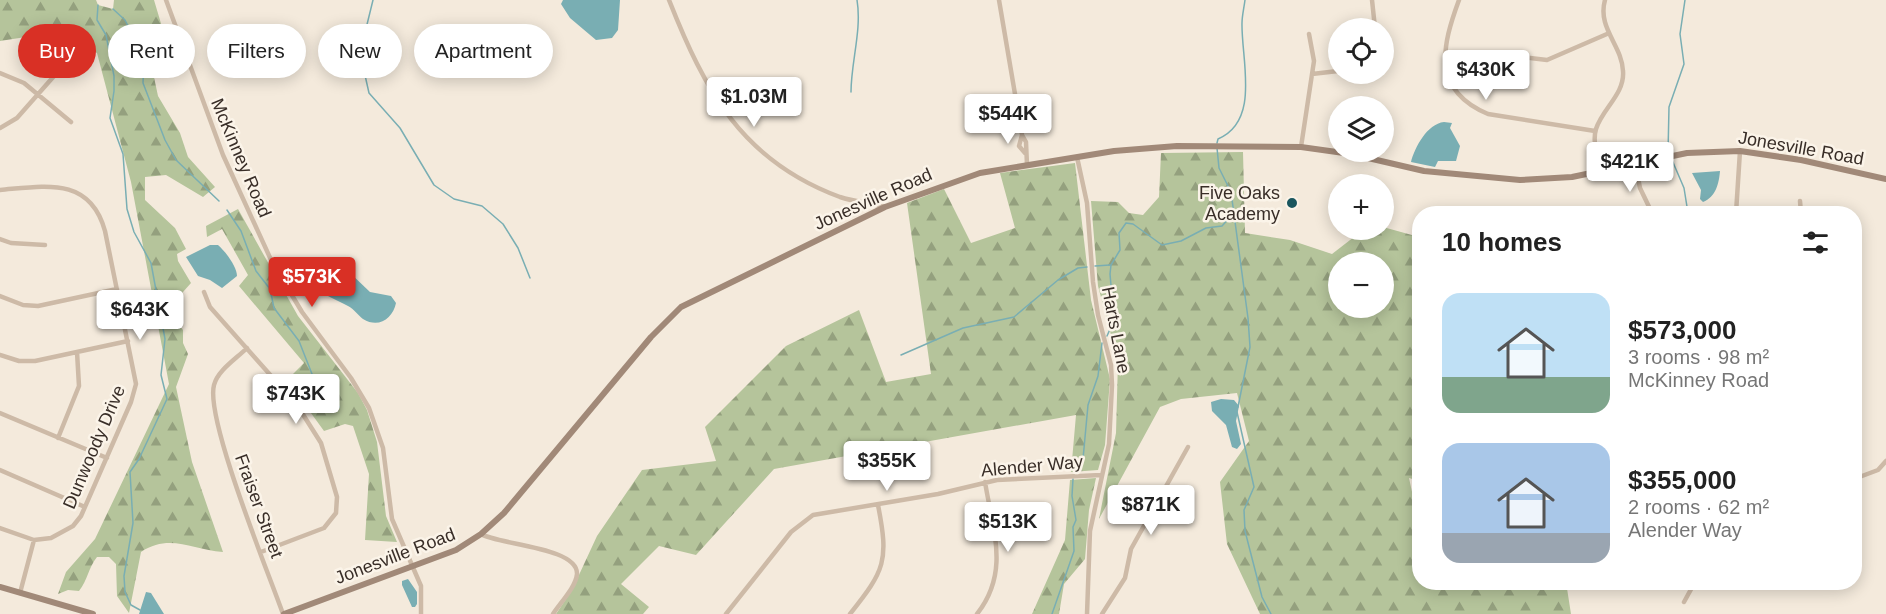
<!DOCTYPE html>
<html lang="en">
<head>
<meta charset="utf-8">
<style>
	body { margin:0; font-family:Arial,sans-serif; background:#f6f6f6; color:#222; height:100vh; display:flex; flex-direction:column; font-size:22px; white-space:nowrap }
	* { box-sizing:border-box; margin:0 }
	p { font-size:20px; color:#767676 }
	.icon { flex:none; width:33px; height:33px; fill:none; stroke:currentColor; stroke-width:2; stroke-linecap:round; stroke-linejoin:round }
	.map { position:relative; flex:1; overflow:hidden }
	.panel { position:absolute; left:1412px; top:206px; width:450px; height:384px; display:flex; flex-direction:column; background:#fff; border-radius:24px; box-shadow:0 3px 15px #0003 }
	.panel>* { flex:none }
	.hud { position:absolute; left:18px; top:24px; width:570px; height:54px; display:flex; gap:12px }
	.controls { position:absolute; left:1328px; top:18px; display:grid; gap:12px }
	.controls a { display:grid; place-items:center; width:66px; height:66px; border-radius:50%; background:#fff; box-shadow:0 3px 15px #0003; font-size:30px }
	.price { position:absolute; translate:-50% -51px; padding:0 14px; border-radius:6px; background:#fff; color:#222; font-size:20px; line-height:39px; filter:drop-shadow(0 2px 3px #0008) }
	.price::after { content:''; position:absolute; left:50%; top:36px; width:18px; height:14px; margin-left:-9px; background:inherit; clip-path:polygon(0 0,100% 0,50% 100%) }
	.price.current { background:#d93025; color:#fff }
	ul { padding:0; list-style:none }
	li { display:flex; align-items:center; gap:18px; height:150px; padding:0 30px }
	li span { display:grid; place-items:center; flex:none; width:168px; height:120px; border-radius:18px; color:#555 }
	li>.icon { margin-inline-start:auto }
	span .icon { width:72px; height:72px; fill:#fffc; stroke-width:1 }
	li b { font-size:26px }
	h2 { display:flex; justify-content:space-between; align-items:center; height:72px; padding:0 30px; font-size:26px }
	.chip { padding:0 21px; border-radius:27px; background:#fff; box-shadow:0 3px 15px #0003; font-size:21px; line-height:54px }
	.chip.current { background:#d93025; color:#fff }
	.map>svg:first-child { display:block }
</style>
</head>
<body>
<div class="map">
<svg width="1886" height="614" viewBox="0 0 1886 614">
	<defs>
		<pattern id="forest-firs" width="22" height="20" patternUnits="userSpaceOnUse" patternTransform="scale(1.5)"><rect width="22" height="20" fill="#b5c49b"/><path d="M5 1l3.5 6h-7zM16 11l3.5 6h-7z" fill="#94a07e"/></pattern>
	</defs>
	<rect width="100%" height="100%" fill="#f4eadc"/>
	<path fill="url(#forest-firs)" fill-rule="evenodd" d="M0,0h96l2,5 15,4 1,-9h40l14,47 -20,2 10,47 22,37 8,24 27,30 -12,10 -37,-22 -21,2v23l30,28 11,21 -9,5 1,7 13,22 -24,27 16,20v13l5,11 -12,33 16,75 31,90c-31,-2 -53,-19 -82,0l-12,61 -12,-17 -1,-32 -7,-7h-12c-9,11 -9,23 -18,34l-11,-1 -10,4 8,-22 29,-33 74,-155 -38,-202 -34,-129 -39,-21 -58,9z
		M1243,152l2,81 45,7 42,14 31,-24h20v-3l36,10v244l-10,-3 10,46v58h147l5,32h-311l-33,-70 -7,-62 29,-41 -12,-48 -56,6 -21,8 -61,112 17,-86 2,-72 -20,-75 -7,-85 27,1 11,11 14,2 16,-18 2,-44zM1338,262h45v46h-45z
		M1075,163l16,137 19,79 -5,66 -7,25 -27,2 5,-57 -302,54 -78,86 -37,-9 -38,38 28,23 -6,7h-87l16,-24 25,-54 45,-66 74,-9 -11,-34 81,-81 73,-36 27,72 45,-8 -24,-171 37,-14 27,54 44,-15 -15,-55z
		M238,209l60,107 60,77 9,17 10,32 9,74 11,26 -32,-2 4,-66 -16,-48 -8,-2 -21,7 -37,-51 17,-17 -65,-77 9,-11 -26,-46 -15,8 -1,-11z
		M1096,478l-7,32 -4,49 -21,25 -5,30h-27l33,-74 5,-60z"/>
	<path fill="#79aeb3" d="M563,0h57l-2,30 -6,8 -16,2 -26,-22 -9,-14z
		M1444,122l8,1 -2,5 10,18 -4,15h-18l-3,6 -24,-5c4,-15 16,-38 33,-40z
		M1720,171c-1,12 -4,26 -17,31l-3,-3 1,-9 -9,-17z
		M210,245h8c8,7 19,22 19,31l-15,12 -12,-8 -12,-4 -12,-19z
		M340,268l9,4 21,20 21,4 5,7c-3,15 -17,26 -33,16 -5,-4 -9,-10 -15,-13 -7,-4 -15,-7 -22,-11l-5,-12 7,-9z
		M1221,399l13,1 5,6 -3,15 5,23 -4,5 -5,-2 -6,-22 -14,-14 -1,-9z
		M408,579l9,13v12l-2,3h-3l-10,-22v-4z
		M146,592l5,1 13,21h-25z"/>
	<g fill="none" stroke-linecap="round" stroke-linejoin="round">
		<path stroke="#79aeb3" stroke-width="1.5" d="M373,0l-13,53 9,40 31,35 34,57 20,14 28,7 21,18 15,24 12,30
			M98,5l-1,15 9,15 8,41v15l-4,27 13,36 4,55 7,23 17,31 14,76 -4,36 6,24 -28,60 -9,13 3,51 -9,53 1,16 6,13 9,5
			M113,9l12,11 19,38 -1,25 22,57 11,20 43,41
			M851,92c0,-30 11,-62 6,-92
			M1217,143l1,-4c43,-18 23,-80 24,-116 0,-7 2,-15 3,-23
			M1217,148l2,20 12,24 17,126 2,29 -12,60
			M1668,153l1,-46 15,-43 -4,-30 5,-34
			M1672,160l12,28 4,25
			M227,210l14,21 15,40 14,18 4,19 25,33 13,33 27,33
			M1095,266l15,-1
			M1107,336l7,-16 -4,-46 1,-9 9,-15 -1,-17 7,-10 7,1 29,21 19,-4 25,-13 16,-2 10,-11
			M901,355l62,-27 51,-11 44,-37 20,-12 9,-1
			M1237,412l17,75 -10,23 1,21 17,66 9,17
			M1076,472l7,-13 5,-54 10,-29 4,-33
			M1052,614l22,-63 -1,-24 3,-7 -4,-24 1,-17"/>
		<path stroke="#cdbaa7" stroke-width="4.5" d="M166,0l57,155 49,107 30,50 49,66 18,30 14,40 9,71 29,67v28
			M669,0c36,91 73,161 171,197 15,5 30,6 45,10
			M999,0l23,135 4,7 1,23
			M1372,0l3,28
			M1459,0c-17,46 -28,90 29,114l107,17
			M1513,56l34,4 60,-26
			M0,73l24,10 47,39
			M1312,74l26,-3
			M0,128l17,-10 45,-51
			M1022,135l-3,11 6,7
			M1301,147l13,-86 -5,-27
			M1077,157l10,46 6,79 5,33 13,50 1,20 -3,59 -19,87 -3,83
			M1635,163l5,25 12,25
			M1601,171c-3,-13 -9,-29 -5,-42 6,-20 29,-35 27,-58 -1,-26 -26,-43 -18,-71
			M0,190c45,-4 90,-14 105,41l31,153 -5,18 -50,114 -8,10 -22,12 -17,2 -34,-12
			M1800,201l1,12
			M1736,213l4,-62
			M0,239l11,4 34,2
			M204,292l6,15 87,98 24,38 16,54 -1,16 -12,15 -63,24
			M0,296l23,9 15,1 79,-17
			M247,348c-11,11 -29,22 -33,37 -9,34 55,189 69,229
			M0,355l19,6h16l93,-20
			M0,413l107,45
			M58,438l21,-52 -2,-34
			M0,470l85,37
			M1854,479l24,-9 8,-9
			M481,534c18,11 97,13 96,40 -1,13 -17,29 -24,40
			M20,593l14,-53
			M1684,602l11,-20
			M726,614l65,-82 22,-17 125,-21 59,-14 104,-5
			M850,614c35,-44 39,-53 28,-109
			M977,614c33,-42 16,-83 8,-132
			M1102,614l23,-36 6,-29 57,-102"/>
		<path stroke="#a18978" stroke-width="6" d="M0,587l93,27
			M284,614l172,-64 25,-16 23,-21 147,-176 30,-30 204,-100 95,-34 134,-22 63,-5 124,1 50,7 73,17 96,9 52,-3 115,-24 53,-2 61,9 85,19"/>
	</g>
	<circle fill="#1a565e" stroke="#fbf4e9" stroke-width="2" cx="1292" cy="203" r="6"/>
	<g text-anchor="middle" stroke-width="5" stroke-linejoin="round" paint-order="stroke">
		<g font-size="18" fill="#392e28" stroke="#fbf4e9">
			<text transform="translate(1801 148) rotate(10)" y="6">Jonesville Road</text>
			<text transform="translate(241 158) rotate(67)" y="6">McKinney Road</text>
			<text transform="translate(873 199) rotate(-24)" y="6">Jonesville Road</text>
			<text transform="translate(1116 330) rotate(79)" y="6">Harts Lane</text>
			<text transform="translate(94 447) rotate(-67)" y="6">Dunwoody Drive</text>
			<text transform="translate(1032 466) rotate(-5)" y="6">Alender Way</text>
			<text transform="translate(259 506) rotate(70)" y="6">Fraiser Street</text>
			<text transform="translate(395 556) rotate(-21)" y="6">Jonesville Road</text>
		</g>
		<g font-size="18" fill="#392e28" stroke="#fbf4e9" text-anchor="end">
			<text x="1280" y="199">Five Oaks<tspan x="1280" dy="21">Academy</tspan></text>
		</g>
	</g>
</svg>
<div class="controls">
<a><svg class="icon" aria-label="locate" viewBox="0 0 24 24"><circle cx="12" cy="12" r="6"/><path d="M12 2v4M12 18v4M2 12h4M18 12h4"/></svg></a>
<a><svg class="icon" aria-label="layers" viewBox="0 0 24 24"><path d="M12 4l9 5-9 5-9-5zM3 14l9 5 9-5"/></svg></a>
<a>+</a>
<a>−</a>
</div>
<b class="price" style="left:1486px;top:101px">$430K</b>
<b class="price" style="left:754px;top:128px">$1.03M</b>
<b class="price" style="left:1008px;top:145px">$544K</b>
<b class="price" style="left:1630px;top:193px">$421K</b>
<b class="price current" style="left:312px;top:308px">$573K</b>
<b class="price" style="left:140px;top:341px">$643K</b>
<b class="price" style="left:296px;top:425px">$743K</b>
<b class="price" style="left:887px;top:492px">$355K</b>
<b class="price" style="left:1151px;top:536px">$871K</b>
<b class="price" style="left:1008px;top:553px">$513K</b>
<div class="hud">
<a class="chip current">Buy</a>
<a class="chip">Rent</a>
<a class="chip">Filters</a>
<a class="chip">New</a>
<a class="chip">Apartment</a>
</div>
<section class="panel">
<h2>10 homes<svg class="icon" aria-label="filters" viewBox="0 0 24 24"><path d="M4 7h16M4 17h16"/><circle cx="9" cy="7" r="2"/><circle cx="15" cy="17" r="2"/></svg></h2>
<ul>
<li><span style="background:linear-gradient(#bfe0f5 70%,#7fa58c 0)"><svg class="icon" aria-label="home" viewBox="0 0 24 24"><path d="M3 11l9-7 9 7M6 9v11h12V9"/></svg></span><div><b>$573,000</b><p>3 rooms · 98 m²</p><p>McKinney Road</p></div></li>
<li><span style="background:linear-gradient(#a9c7e8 75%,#9aa5b1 0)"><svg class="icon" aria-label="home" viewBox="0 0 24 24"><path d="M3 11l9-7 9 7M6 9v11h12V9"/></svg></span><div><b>$355,000</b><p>2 rooms · 62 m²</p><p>Alender Way</p></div></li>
</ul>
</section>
</div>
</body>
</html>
